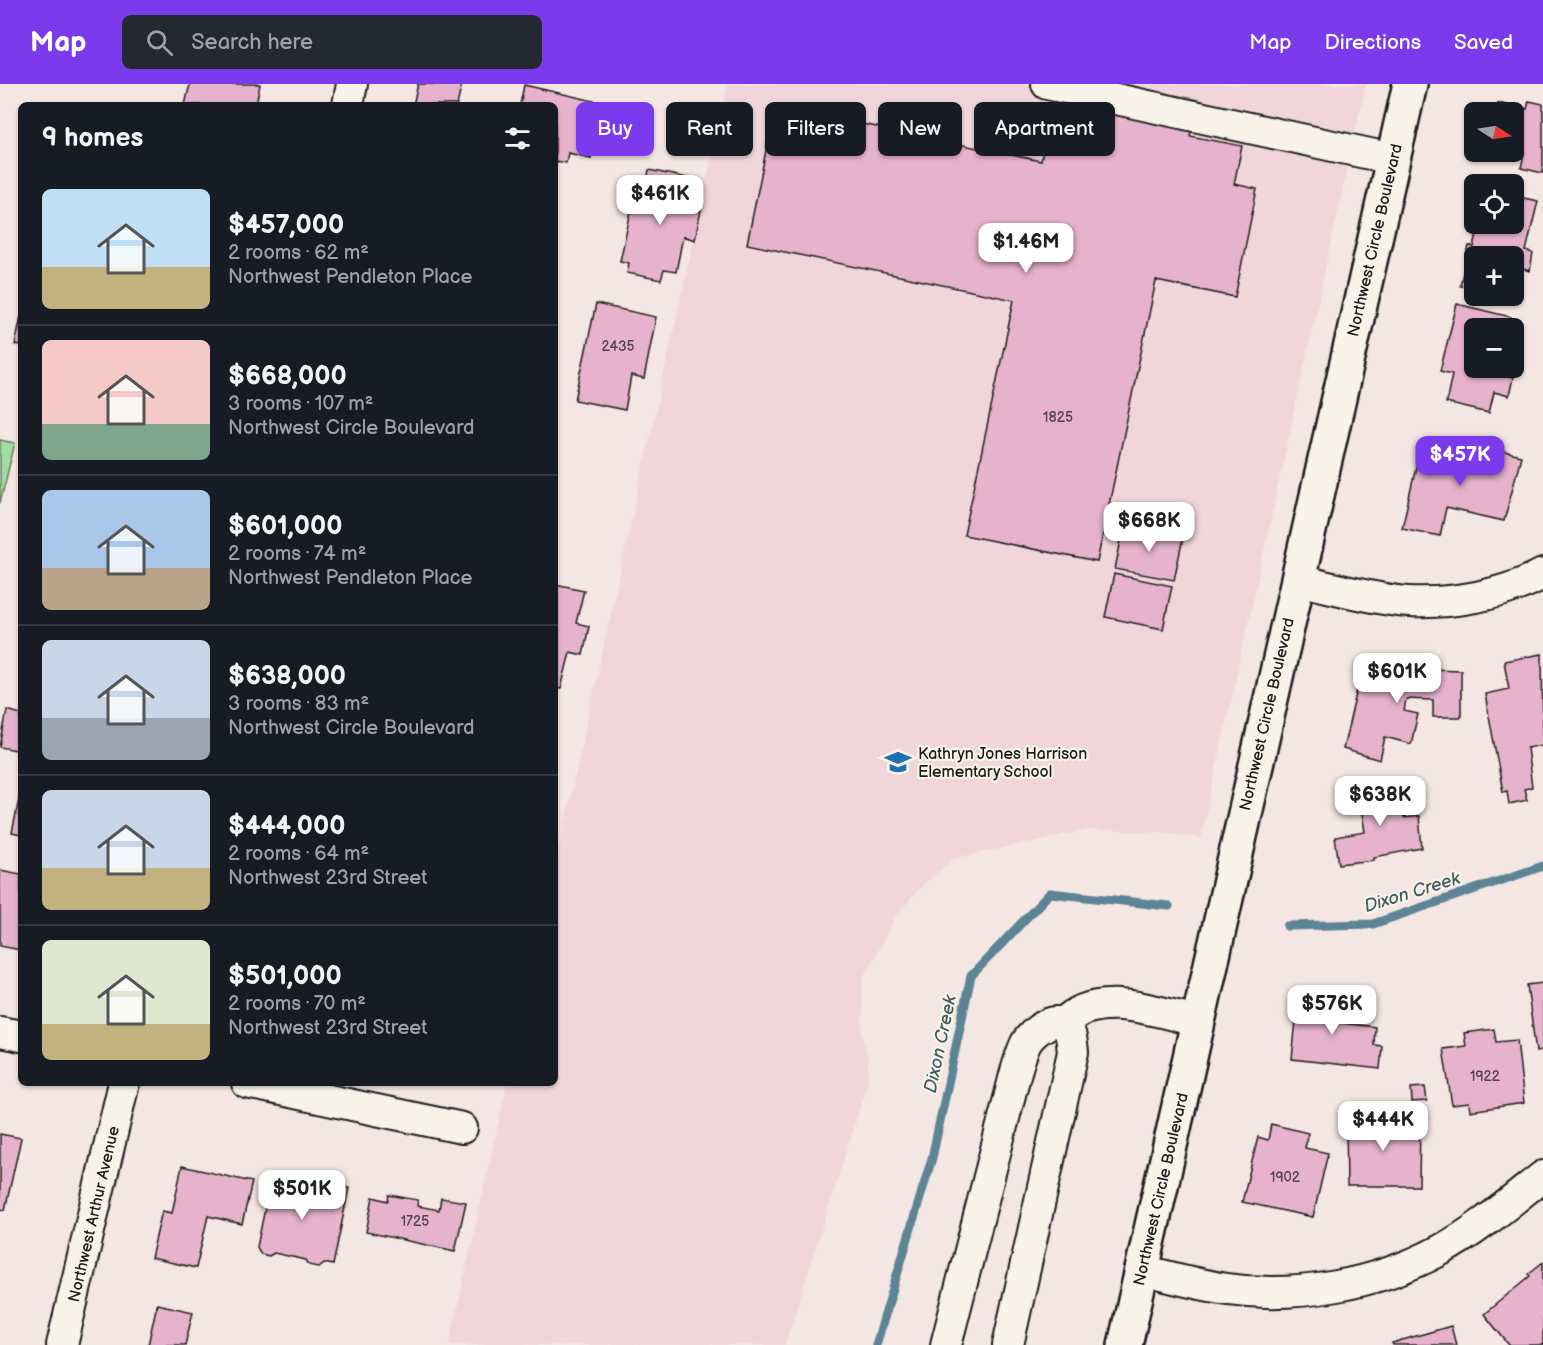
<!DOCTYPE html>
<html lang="en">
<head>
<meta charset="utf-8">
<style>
	body { margin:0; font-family:"Balsamiq Sans",sans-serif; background:#242831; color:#f1f3f6; height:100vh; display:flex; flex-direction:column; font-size:22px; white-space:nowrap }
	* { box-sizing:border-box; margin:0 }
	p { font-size:20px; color:#9ea1a6 }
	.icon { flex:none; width:33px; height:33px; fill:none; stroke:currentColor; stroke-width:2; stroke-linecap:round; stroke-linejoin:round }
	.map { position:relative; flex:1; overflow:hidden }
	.drawer { position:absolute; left:18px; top:18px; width:540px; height:984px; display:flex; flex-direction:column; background:#171b24; border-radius:9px; box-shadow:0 2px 4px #0004 }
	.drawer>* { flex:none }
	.top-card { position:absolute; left:576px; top:18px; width:570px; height:54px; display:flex; gap:12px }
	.needle { width:39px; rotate:102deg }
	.controls { position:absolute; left:1464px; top:18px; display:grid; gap:12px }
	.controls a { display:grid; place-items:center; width:60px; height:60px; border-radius:9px; background:#171b24; box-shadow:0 2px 4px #0004; font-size:30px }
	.price { position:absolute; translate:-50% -51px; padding:0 14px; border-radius:12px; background:#fff; color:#222; font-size:20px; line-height:39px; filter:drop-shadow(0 2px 3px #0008) }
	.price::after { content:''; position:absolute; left:50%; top:36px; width:18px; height:14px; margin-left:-9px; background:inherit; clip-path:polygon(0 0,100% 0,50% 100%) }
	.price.selected { background:#7c3aed; color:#fff }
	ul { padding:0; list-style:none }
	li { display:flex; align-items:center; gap:18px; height:150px; padding:0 24px }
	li+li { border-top:2px solid #363941 }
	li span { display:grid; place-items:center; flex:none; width:168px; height:120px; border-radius:9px; color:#555 }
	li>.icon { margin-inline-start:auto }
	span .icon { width:72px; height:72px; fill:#fffc; stroke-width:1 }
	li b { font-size:26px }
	h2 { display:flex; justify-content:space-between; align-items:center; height:72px; padding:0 24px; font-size:26px }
	.tag { padding:0 21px; border-radius:9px; background:#171b24; box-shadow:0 2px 4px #0004; font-size:21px; line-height:54px }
	.tag.selected { background:#7c3aed; color:#fff }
	header { display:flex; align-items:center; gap:36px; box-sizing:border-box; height:84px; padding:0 30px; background:#7c3aed; color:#fff }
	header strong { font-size:28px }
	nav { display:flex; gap:33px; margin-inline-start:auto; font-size:21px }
	.search { width:420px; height:54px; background:#242831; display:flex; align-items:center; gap:15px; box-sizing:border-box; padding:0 21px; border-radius:9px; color:#9ea1a6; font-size:22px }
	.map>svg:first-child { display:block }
</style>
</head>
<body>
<header>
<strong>Map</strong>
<div class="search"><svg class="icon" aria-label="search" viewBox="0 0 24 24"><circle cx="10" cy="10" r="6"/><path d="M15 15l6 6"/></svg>Search here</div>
<nav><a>Map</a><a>Directions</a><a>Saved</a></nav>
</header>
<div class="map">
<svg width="1543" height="1261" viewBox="0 0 1543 1261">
	<rect width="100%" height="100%" fill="#f4e6e2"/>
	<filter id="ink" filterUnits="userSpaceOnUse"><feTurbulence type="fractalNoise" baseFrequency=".0167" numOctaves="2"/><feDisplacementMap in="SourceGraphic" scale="12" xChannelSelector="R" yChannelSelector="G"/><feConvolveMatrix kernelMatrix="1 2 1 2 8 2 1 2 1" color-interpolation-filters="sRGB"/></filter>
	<g filter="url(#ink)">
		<path fill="#f0d6db" d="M728,0h638l-165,754 -41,-6 -73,-2 -132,28 -30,25 -28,31 -34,65 -1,55 6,25v23l-83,263h-336l58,-262h48v-217z"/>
		<path fill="#a1dda3" stroke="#5e7c60" stroke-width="1.5" d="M0,356l15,3 -15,60z"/>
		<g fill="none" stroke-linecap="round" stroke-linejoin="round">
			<path stroke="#5b8495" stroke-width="9" d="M1287,842l86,-2 170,-58
				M876,1261l56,-187 39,-182 79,-83 119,13"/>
		</g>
		<path fill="#e7b2cc" stroke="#1c1c1c" stroke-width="1.5" d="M190,0h70l-4,21h-71z
			M418,0h44l-5,21h-44z
			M524,1l79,18 -12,55 -23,-5 -2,10 -11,-2v-56h-35z
			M1054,12l139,28 -3,12 52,10 -8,38 23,5 -22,108 -79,-16 -59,281 -133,-27 50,-235 -267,-56 28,-138 266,55z
			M1529,17l14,3v69l-22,-5 3,-14 -12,-2 2,-40h-18l2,-9 29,6z
			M649,86l43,9 -6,28 15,3 -6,30 -12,-4 -7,36 -12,-2 -3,10 -34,-7 2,-10 -9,-2 13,-59 10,1z
			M1514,112l24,5 -12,50 7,2 -3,18 -8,-2 -7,28 -6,-1h5v-40h-40v33l-14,-3 9,-40 5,1 5,-23h35z
			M596,220l60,13 -12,62 -13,-3 -6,34 -50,-10z
			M1457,220l54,13 -3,11h-34v40h37l-3,9 5,1 -4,18 -15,-4 -5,21 -43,-10 6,-29 -12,-3z
			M21,232v30l-6,-1z
			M1454,360l23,3v4l5,1 1,-5 38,9 -17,65 -58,-13 -6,28 -38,-8 17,-74 31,5z
			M1124,442l59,12 -9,42 -59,-11z
			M1114,490l58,12 -9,43 -58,-12z
			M555,500l29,6 -8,33 13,3 -6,29 -13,-3 -9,37 -6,-1z
			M1542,570l1,91 -16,3 5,39 -8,2 3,11 -18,4 -2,-13 -4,1 -18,-98 24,-5 -5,-28z
			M1364,576l32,8 65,2v47h-28v-17l-27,-1 -2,12 14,3 -7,30 -26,-7 -5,23 -37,-11z
			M7,626l14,4v37l-21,-4z
			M1398,699l6,35 15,-2 3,32 -48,9v3l-35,4 -4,-27 30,-5 -7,-44z
			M21,706v45l-9,-2z
			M0,786l21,4v76l-21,-4z
			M1543,899v67l-7,2 -9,-67z
			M1299,908l38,4 -3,26 41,5 -1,18 8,1 -2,23 -88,-10z
			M1494,945l2,13 21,-2 7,63 -54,8 -1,-8 -17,2 -9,-56 23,-3 -2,-13z
			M1425,1003l2,14 -15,1 -1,-14z
			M1395,1025v12h25l-1,65h-72l-1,-65h31v-11z
			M1271,1040l37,9 -3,15 23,5 -15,64 -71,-15 16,-65 10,3z
			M0,1050l21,4 -16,72 -5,-1z
			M182,1082l70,16 -10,42 -34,-8 -12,52 -45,-10 11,-47 10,2z
			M272,1090l32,5 -3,10 13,3 2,-10 33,6 -16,77 -9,-2 -5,4 -10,-2 -3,-5 -32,-7 -5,3 -8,-2 -4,-7z
			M389,1111l29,5 -1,6 22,4 2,-12 25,4 -11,49 -89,-19 7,-35 15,4z
			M1543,1178v83h-34l-25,-31 46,-38 -2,-2z
			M157,1220l36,8 -8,33h-37z
			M1451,1242l5,19h-63l-1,-2z"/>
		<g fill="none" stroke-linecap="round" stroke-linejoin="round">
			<g stroke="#1c1c1c" stroke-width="34">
				<path id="minor" d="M1047,0l346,75
					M348,21l4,-21
					M1297,496c34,7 78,20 112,22 44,2 95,-7 134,-28
					M1063,940c32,-36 94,-12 134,-3
					M0,948l21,4
					M247,999l215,45
					M1142,1186c28,7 56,15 85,19 70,10 150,-5 212,-38 38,-20 71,-49 104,-75
					M62,1261l62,-262
					M946,1261l69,-270c3,-10 6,-22 11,-32 6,-11 32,-32 42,-14 4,6 4,16 5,23l-65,293"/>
			</g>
			<g stroke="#1c1c1c" stroke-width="38">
				<path id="major" d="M1125,1261l285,-1261"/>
			</g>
			<use href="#minor" stroke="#f7f3e8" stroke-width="30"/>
			<use href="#major" stroke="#f7f3e8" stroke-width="33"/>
		</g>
	</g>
	<defs>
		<g id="school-bare" transform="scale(2.07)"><path d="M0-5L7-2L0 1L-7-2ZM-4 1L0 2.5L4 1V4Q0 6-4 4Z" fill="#1f6fb2" stroke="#f7f3e8" stroke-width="2.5" paint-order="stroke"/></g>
	</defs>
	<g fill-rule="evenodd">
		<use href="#school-bare" x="898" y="678"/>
	</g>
	<g text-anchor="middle" stroke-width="4.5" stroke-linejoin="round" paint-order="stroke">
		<g font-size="14" fill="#4f4248">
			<text x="618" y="267">2435</text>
			<text x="1058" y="338">1825</text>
			<text x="1485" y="997">1922</text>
			<text x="1285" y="1098">1902</text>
			<text x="415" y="1142">1725</text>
		</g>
		<g font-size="16" fill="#1c1c1c" stroke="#f7f3e8">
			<text transform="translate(1374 156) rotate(-77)" y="6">Northwest Circle Boulevard</text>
			<text transform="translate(1266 630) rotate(-77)" y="6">Northwest Circle Boulevard</text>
			<text transform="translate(1160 1105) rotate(-77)" y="6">Northwest Circle Boulevard</text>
			<text transform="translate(93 1130) rotate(-77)" y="6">Northwest Arthur Avenue</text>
		</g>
		<g font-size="16" fill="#1c1c1c" stroke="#f7f3e8" text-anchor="start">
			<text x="918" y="675">Kathryn Jones Harrison<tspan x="918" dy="18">Elementary School</tspan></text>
		</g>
		<g font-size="18" font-style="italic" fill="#415963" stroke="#f7f3e8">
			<text transform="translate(1412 808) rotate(-17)" y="6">Dixon Creek</text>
			<text transform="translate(940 960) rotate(-78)" y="6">Dixon Creek</text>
		</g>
	</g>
</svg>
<div class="controls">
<a><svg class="needle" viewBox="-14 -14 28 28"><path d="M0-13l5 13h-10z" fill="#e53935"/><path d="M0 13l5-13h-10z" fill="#9ea1a6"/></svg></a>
<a><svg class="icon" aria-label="locate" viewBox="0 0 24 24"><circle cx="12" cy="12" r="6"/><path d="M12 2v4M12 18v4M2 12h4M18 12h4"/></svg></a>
<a>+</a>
<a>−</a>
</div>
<b class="price" style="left:660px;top:142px">$461K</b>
<b class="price" style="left:1026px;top:190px">$1.46M</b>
<b class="price selected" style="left:1460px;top:403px">$457K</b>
<b class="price" style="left:1149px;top:469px">$668K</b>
<b class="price" style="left:1397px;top:620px">$601K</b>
<b class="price" style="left:1380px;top:743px">$638K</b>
<b class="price" style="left:1332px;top:952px">$576K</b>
<b class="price" style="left:1383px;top:1068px">$444K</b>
<b class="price" style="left:302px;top:1137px">$501K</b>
<div class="top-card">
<a class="tag selected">Buy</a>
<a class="tag">Rent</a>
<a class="tag">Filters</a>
<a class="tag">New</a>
<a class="tag">Apartment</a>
</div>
<section class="drawer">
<h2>9 homes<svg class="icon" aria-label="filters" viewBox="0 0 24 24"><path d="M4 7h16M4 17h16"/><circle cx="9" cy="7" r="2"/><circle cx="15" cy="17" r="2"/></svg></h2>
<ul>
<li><span style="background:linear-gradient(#bfe0f5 65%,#c2b280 0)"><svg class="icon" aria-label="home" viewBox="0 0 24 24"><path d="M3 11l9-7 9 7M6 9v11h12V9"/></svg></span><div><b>$457,000</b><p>2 rooms · 62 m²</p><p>Northwest Pendleton Place</p></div></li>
<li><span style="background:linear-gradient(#f6c9c9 70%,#7fa58c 0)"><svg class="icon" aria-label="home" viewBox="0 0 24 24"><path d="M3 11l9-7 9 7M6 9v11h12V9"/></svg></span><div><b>$668,000</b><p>3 rooms · 107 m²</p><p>Northwest Circle Boulevard</p></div></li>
<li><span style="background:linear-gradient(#a9c7e8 65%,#b9a48a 0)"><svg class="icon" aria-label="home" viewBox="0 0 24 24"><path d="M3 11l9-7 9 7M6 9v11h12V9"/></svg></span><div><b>$601,000</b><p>2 rooms · 74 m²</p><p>Northwest Pendleton Place</p></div></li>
<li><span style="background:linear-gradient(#c9d6e8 65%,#9aa5b1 0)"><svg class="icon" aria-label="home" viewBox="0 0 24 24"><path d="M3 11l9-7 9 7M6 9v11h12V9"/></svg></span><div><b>$638,000</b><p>3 rooms · 83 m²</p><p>Northwest Circle Boulevard</p></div></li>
<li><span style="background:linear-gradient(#c9d6e8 65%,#c2b280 0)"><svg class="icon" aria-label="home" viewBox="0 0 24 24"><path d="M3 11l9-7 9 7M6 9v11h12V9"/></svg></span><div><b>$444,000</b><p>2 rooms · 64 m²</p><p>Northwest 23rd Street</p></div></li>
<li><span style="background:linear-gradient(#dfe7d0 70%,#c2b280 0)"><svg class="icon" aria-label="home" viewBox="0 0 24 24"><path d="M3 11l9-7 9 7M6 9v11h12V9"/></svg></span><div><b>$501,000</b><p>2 rooms · 70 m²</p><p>Northwest 23rd Street</p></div></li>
</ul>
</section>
</div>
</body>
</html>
